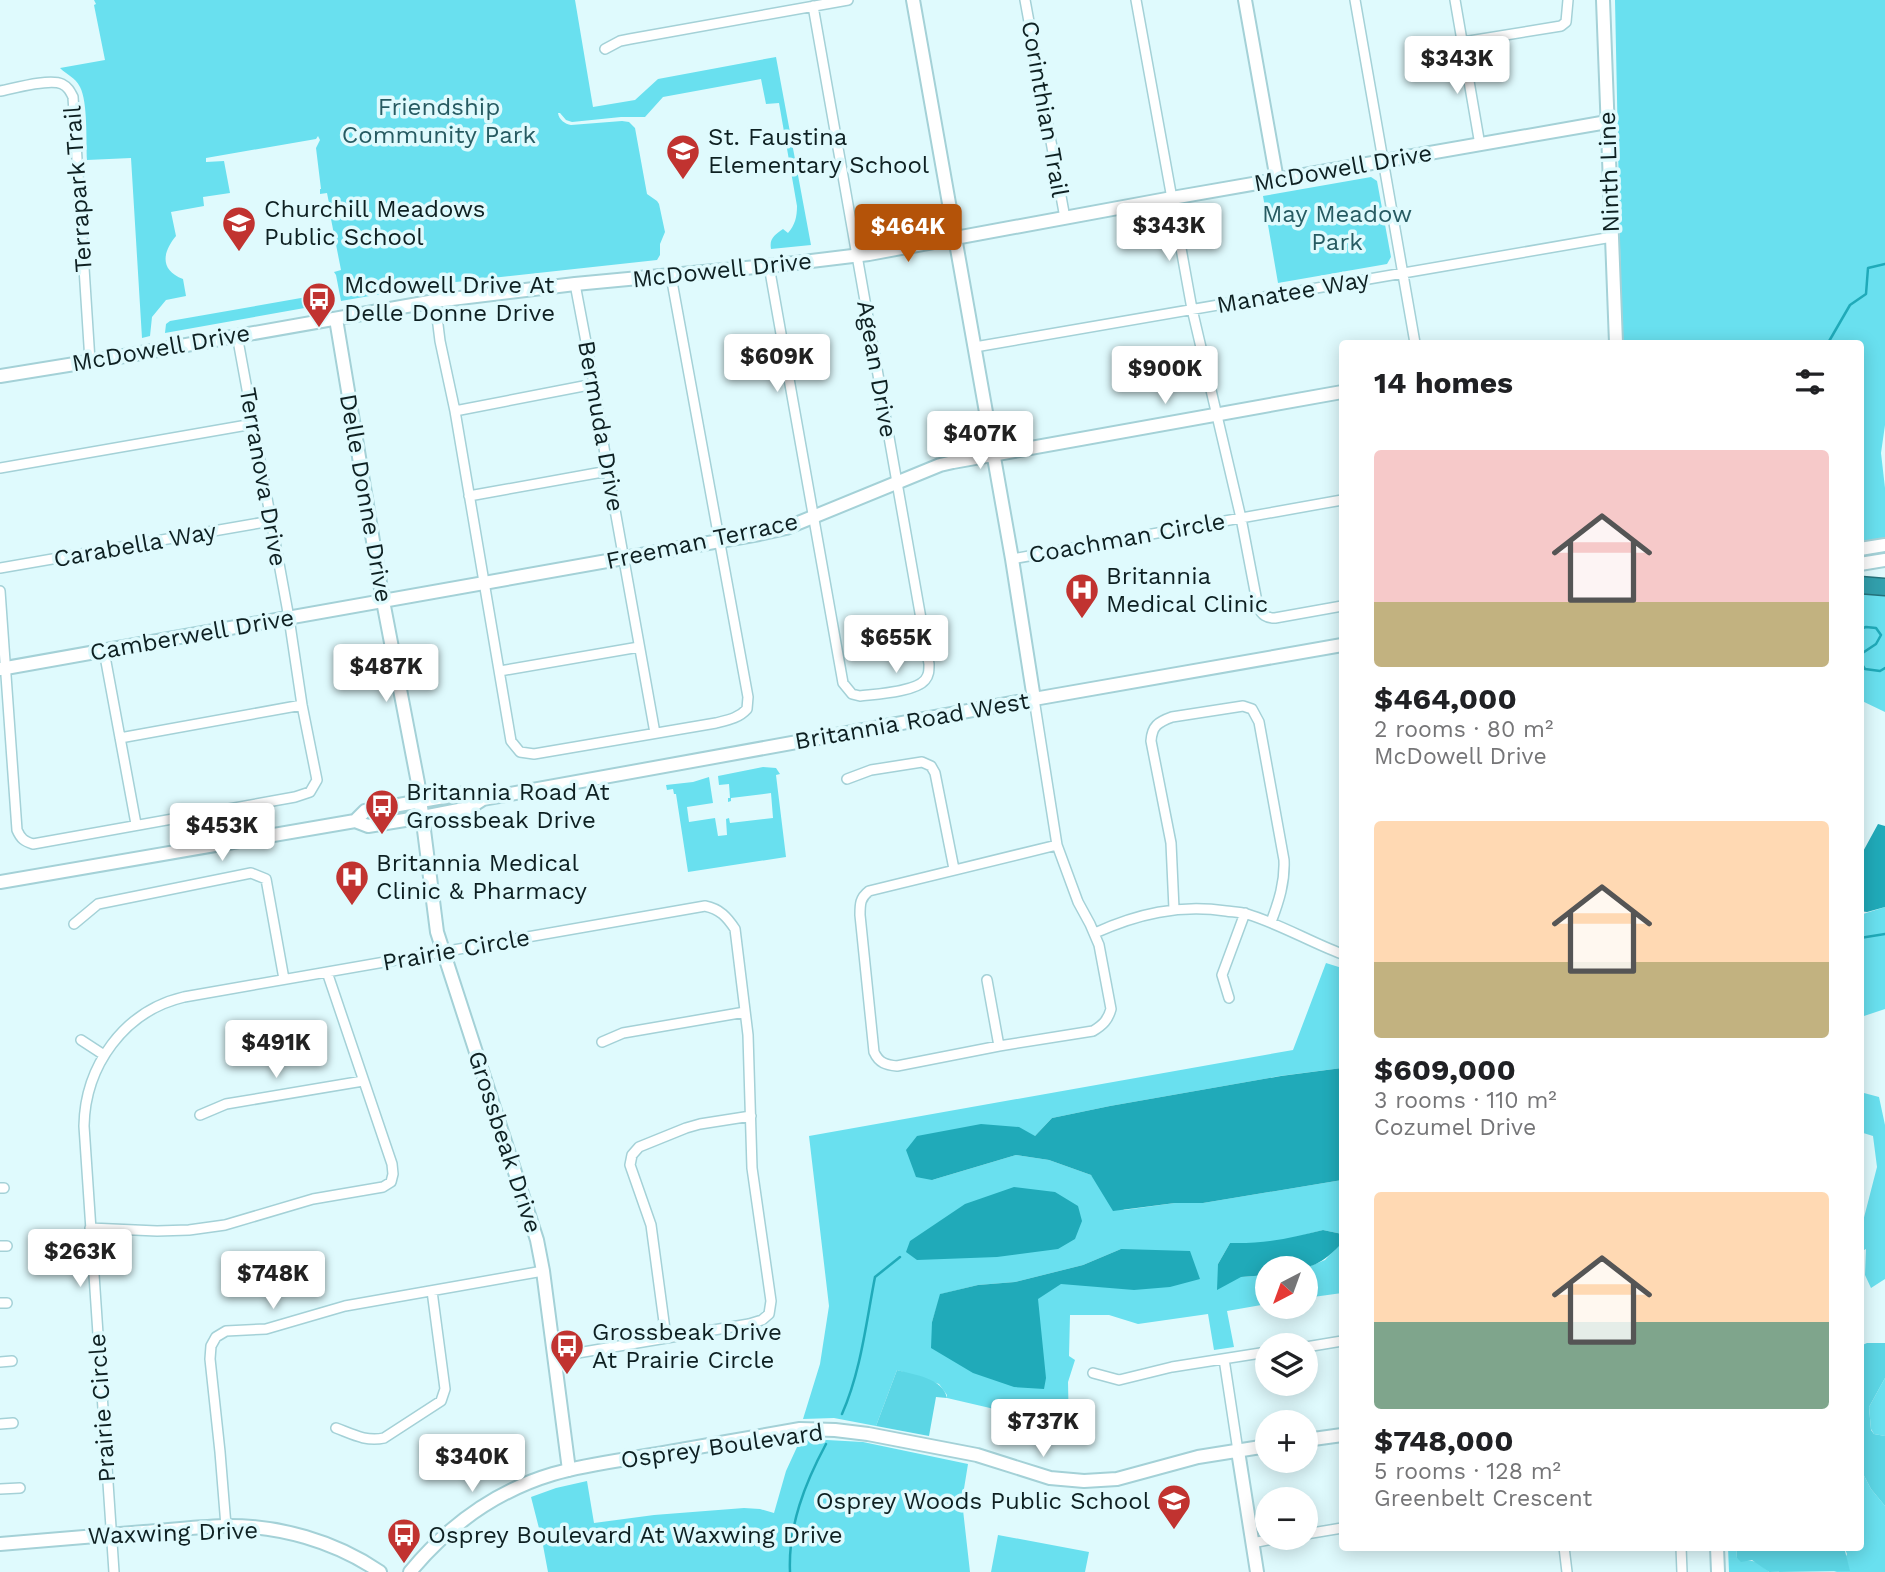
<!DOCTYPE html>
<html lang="en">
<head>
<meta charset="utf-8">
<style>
	body { margin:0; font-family:"Work Sans",sans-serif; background:#f6f6f6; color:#202124; height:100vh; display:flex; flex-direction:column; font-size:26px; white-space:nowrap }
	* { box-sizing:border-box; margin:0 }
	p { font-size:23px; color:#757577 }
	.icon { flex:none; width:38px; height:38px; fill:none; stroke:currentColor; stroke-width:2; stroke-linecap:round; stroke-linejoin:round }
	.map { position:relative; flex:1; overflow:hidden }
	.drawer { position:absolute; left:1339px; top:340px; width:525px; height:1211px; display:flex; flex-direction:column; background:#fff; border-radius:7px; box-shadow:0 4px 18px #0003 }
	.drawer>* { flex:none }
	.needle { width:46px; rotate:221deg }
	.buttons { position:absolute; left:1255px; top:1256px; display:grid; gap:14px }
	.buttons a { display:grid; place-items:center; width:63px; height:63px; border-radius:50%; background:#fff; box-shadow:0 4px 18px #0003; font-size:35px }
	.price { position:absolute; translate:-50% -60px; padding:0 16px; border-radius:7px; background:#fff; color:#222; font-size:23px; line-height:46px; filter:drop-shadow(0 2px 4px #0008) }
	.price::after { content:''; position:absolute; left:50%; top:42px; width:21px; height:16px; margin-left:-10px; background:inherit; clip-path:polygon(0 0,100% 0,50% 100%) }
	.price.selected { background:#b45309; color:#fff }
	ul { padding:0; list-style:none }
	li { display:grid; align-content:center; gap:14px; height:371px; padding:0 35px }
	li span { display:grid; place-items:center; height:217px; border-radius:7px; color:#555 }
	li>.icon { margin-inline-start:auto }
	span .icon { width:126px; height:126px; fill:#fffc; stroke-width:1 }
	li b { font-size:30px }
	h2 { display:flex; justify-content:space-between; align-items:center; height:84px; padding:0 35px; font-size:30px }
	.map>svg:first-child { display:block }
</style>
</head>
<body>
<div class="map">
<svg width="1885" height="1572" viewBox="0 0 1885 1572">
	<rect width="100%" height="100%" fill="#dffafd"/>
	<path fill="#69e0ef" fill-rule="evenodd" d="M94,0h481l18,107 42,-7 23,-21 118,-22 35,188 -40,4c-2,-11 4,-14 12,-20l5,4c7,-8 9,-16 9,-27l-18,-103 -13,1 -5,-25 -98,18 -18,20h-24l-49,5 -6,-2 -6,-7h-2c1,7 7,11 13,12l51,-4 7,1 6,6 12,66 10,7 2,3 6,28 -5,12v11l-3,5 -219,24 -97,17 -5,-26 -2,-3 7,-2 -10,-51h-6l-1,-2 6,-1 -1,-7 -6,1v-2l9,-2v-2l-3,-1 -2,-10 -7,1v-5h1l-5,-41 4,-8 -2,-4 -2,3 -110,19v4l18,-1 6,32 -27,4 1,9 -33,6 5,24c-14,17 -16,34 7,43l3,17 -20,4 -14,17 -2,19 -8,2 -11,-180 -44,2c-1,-18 1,-58 -7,-73 -5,-10 -13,-12 -20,-19l45,-8 -11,-55 2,-1z
		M1615,0h270v425l-4,28 4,35v49l-4,2 -21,4v-200h-238z
		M1371,177l6,4 14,76 -4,7 -109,19 -15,-87z
		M318,295l6,2 3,7 -162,29 1,-9 4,-3z
		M1860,591l25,2v119l-25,-12z
		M763,767l13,1 4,6 -4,1 10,82 -98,15 -12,-78h-2l-1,-5 -6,1 -1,-5 27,-3 16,-5 4,26 -26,4 2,15 26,-4 3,18 9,-1 -1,-16 3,-1 1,5 43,-5 -2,-25 -40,5v3l-3,1v-4h2l-1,-14 -10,1 -1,-9z
		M1885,907v102l-21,7 -4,-3v-98z
		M1326,963l16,5v100l-62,8 -170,30 -58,12 -17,18 -103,44 84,-25 33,5 42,15 33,35 51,-7h28l139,-23v54l-19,-4 -38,10 -32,4 -23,-1 -12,21 23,13 26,-2v29l-40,7 7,36 -20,3 -6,-36 -70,10 -29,-9h-39l-1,41 6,4 -7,22 1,49 -26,-6 -53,-17 -43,-10v-3l-8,-11 -42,-14 -21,56 -42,-8 -31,1 17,-55 9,-58 -20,-170 484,-86zM1121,1249l-30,36 -30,-2 -24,16 -105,23 9,-28 37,-9 37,-3 68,-17z
		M1864,1093l15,4 6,28v154l-14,9 -6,-13 1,-26 -6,3v-19l17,-66 -4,-31 -13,-4v-37z
		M1339,1245l3,3v45l-36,5v-29h-3l22,-9z
		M1885,1378v58l-11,-2 -3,-5 -2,-22z
		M809,1439l54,3 105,22 -6,37 8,71h-422l-6,-32 -11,-43 25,-9 31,-7 7,42 60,-8 90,-7 16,1 14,4 12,-42 11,-24z
		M1860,1468l11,21 14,17v66h-51l6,-2 7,-16 -3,-7h16z
		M998,1535l91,17 -4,20h-94z
		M1728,1547h8l1,11 20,4 12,10h-40z"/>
	<path fill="#5cd6e5" d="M1867,1343h18v35l-16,29 2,23 3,4 11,2v70l-14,-17 -11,-21v-122z
		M897,1370c18,5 46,8 50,28l-11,-1 -7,39 -53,-10z
		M1736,1547h108l6,24 -81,1 -17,-12 -11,2 -4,-4z"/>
	<path fill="#20aab9" d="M1878,824l7,2v81l-18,5 -7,-1v-54z
		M1342,1068v112l-139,23h-28l-62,8 -22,-36 -42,-15 -33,-5 -84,25 -16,-3 -10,-27 11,-14 64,-12 38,3 16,9 17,-18 58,-12 171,-30z
		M1014,1187l41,5 23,14 4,15 -7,18 -17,10 -61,8 -80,3 -11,-8 4,-11 55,-37z
		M1323,1230l19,4v14l-3,-2c-25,26 -38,23 -72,23v6l-26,2 -24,13 1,-26 12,-21c33,1 62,-5 93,-13z
		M1121,1249l69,2 10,28 -30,8 -36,3 -73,-6 -23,15 8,79 -2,11 -30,-2 -41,-14 -42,-25 1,-26 8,-28 38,-9 37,-3 68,-17z"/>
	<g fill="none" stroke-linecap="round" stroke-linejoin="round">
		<path stroke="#20aab9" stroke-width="2.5" d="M1828,343l22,-38 16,-11 2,-26 17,-4
			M1860,629l6,-2 10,1 5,7 -5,9 -15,10 -1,8
			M1861,663l4,6 15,2 5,-3
			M1860,938l25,-4
			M842,1414c19,-43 24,-91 33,-137l25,-20
			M790,1572c-2,-46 15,-89 36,-128"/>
		<g stroke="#a4d1d7" stroke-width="12">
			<path id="street" d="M1025,0l40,218
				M1136,0l56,309 49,209 17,89c4,8 8,11 17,11l67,-12
				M1355,0l60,343
				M1455,0l25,145
				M1463,42l98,-16 5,-4 2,-22
				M605,49l15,-8 10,-2 218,-39
				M0,91c15,-3 50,-13 62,-7 6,3 8,7 11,13l17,264
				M769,266l74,417 9,11 8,2c16,-2 55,-4 65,-16 4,-5 4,-9 4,-16l-116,-658
				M575,284l19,100 11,70 50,279
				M435,301l5,40 15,70 56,330 9,11 14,2 182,-31c12,-3 23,-5 31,-14l1,-12 -77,-421
				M975,347l637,-110
				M455,411l139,-27
				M0,468l253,-44
				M469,496l139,-25
				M1012,559l330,-59
				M0,568l271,-47
				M0,591l17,239c4,9 7,11 16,14l262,-47 15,-5 7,-12 -15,-75 -13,-87 -52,-283
				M104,651l32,173
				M500,671l139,-24
				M1034,699l23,146 21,57 12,22 9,21 12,64c-3,11 -8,16 -18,22l-94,15 -102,20c-11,-1 -18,-3 -23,-14l-14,-137c0,-11 0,-17 9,-24l188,-46
				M120,738l182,-33
				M847,779l24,-9 51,-8 9,4 4,7 19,96
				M1174,909l-3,-66 -20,-102c1,-15 7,-19 21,-24l71,-11 9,3 7,13 25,138c1,22 -5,41 -13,62
				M74,924l24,-20 153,-31 15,6 18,100
				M1095,933c42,-19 84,-29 131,-22 7,1 14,1 21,3 33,10 63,28 95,40
				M987,980l12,66
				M1229,998l-7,-23 23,-62
				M81,1040l23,15
				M602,1042l21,-9 122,-21
				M200,1115l26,-11 137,-23
				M0,1188h4
				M90,1228l67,3 32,-1 36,-5 88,-26 70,-12 8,-5 2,-8 -1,-10 -65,-192
				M0,1246h7
				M0,1303h7
				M666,1337l-15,-112 -21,-60 2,-10 7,-8 47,-19 14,-4 51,-8
				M1306,1347l36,-6
				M1224,1359l14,92
				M0,1362l12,-1
				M1093,1373l26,7 53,-13 95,-15
				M0,1424l13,-1
				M336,1428c16,6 30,14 48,10l57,-37 4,-12 -13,-98
				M0,1489l20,-1
				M226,1526l-6,-74 -10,-93 1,-13 5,-9 10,-6 40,-2 79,-23 198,-35
				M1306,1534l36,-6
				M1252,1543l26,-5
				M1564,1547l3,25
				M1681,1547l1,25
				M114,1572l-30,-446c1,-60 40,-115 100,-129l521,-91c15,3 22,11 30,23l13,106 4,133 19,133 -2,13 -7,6 -13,4 -195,33"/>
		</g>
		<g stroke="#a4d1d7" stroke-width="16">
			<path id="secondary" d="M913,0l99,559 22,140
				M1245,0l32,180
				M1603,0l13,343
				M336,319l47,282 35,182 19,149 100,308 6,31 26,199
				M0,376l124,-20 311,-55 140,-17 203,-19 91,-11 303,-56 435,-76
				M1860,549l25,-4
				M1860,564l25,-4
				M0,669l759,-135 27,-6 154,-63 13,-3 389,-70
				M355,821l13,5 55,-9 46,-9 14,-9 551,-100 308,-54
				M0,882l355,-61 10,-10 101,-18 17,6
				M1306,1440l36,-5
				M1238,1451l19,121
				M0,1544c48,-4 96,-8 144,-12 26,-2 53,-5 80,-6 54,-1 111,15 156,46
				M1717,1547l1,25
				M410,1572c38,-46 86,-81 143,-98 34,-10 70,-14 105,-20 47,-8 95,-17 142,-25l35,1 33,4 109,21 73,23 34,3 33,-2 81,-22 69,-11"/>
		</g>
		<g stroke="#25737c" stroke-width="19">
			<path id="highway" d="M1860,585l25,2"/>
		</g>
		<use href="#street" stroke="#fff" stroke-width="9"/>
		<use href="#secondary" stroke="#fff" stroke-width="12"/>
		<use href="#highway" stroke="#32a0ad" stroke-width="16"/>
	</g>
	<defs>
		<g id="school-pin" transform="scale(1.75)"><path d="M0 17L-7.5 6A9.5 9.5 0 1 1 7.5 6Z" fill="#c13330" stroke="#dffafd"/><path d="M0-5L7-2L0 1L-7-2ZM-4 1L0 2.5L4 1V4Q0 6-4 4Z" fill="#fff"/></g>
		<g id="bus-pin" transform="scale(1.75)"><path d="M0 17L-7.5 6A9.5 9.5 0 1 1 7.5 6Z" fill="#c13330" stroke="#dffafd"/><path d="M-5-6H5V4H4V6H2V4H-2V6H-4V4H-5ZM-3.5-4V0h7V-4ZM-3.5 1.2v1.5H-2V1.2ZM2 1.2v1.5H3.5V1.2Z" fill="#fff"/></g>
		<g id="hospital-pin" transform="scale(1.75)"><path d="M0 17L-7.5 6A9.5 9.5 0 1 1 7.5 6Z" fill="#c13330" stroke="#dffafd"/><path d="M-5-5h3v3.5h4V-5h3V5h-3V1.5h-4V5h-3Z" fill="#fff"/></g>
	</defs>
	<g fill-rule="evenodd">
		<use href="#school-pin" x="683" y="151"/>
		<use href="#school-pin" x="239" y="223"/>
		<use href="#bus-pin" x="319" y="299"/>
		<use href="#hospital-pin" x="1082" y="590"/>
		<use href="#bus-pin" x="382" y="806"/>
		<use href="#hospital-pin" x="352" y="877"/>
		<use href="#bus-pin" x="567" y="1346"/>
		<use href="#school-pin" x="1174" y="1501"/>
		<use href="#bus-pin" x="404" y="1535"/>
	</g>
	<g text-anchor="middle" stroke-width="7" stroke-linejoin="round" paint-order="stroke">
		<g font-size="24" fill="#275b62" stroke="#dffafd">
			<text x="439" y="115">Friendship<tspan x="439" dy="28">Community Park</tspan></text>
			<text x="1337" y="222">May Meadow<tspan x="1337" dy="28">Park</tspan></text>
		</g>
		<g font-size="24" fill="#0e2022" stroke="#dffafd">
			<text transform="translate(1045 109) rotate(80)" y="8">Corinthian Trail</text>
			<text transform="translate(1343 168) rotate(-10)" y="8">McDowell Drive</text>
			<text transform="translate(1609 172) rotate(-92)" y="8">Ninth Line</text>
			<text transform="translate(78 189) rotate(-94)" y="8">Terrapark Trail</text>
			<text transform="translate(722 270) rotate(-6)" y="8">McDowell Drive</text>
			<text transform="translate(1293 292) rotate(-10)" y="8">Manatee Way</text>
			<text transform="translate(161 348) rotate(-10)" y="8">McDowell Drive</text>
			<text transform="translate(877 369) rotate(80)" y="8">Agean Drive</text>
			<text transform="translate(601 426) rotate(80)" y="8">Bermuda Drive</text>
			<text transform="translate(263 477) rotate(80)" y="8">Terranova Drive</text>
			<text transform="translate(366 498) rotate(80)" y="8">Delle Donne Drive</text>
			<text transform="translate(1127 538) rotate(-10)" y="8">Coachman Circle</text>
			<text transform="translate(702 541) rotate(-12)" y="8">Freeman Terrace</text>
			<text transform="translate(135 545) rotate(-10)" y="8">Carabella Way</text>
			<text transform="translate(192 635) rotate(-10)" y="8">Camberwell Drive</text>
			<text transform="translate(912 721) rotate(-10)" y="8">Britannia Road West</text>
			<text transform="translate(456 950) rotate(-10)" y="8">Prairie Circle</text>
			<text transform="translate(505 1142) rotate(72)" y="8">Grossbeak Drive</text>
			<text transform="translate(102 1408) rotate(-94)" y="8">Prairie Circle</text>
			<text transform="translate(722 1446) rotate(-8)" y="8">Osprey Boulevard</text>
			<text transform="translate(173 1533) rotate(-2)" y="8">Waxwing Drive</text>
		</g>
		<g font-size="24" fill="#0e2022" stroke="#dffafd" text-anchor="start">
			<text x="708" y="145">St. Faustina<tspan x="708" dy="28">Elementary School</tspan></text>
			<text x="264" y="217">Churchill Meadows<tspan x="264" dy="28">Public School</tspan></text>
			<text x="344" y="293">Mcdowell Drive At<tspan x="344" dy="28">Delle Donne Drive</tspan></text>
			<text x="1106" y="584">Britannia<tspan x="1106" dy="28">Medical Clinic</tspan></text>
			<text x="406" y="800">Britannia Road At<tspan x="406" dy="28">Grossbeak Drive</tspan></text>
			<text x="376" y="871">Britannia Medical<tspan x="376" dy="28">Clinic &amp; Pharmacy</tspan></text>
			<text x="592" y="1340">Grossbeak Drive<tspan x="592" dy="28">At Prairie Circle</tspan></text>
			<text x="1150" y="1509" text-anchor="end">Osprey Woods Public School</text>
			<text x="428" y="1543">Osprey Boulevard At Waxwing Drive</text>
		</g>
	</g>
</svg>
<div class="buttons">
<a><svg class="needle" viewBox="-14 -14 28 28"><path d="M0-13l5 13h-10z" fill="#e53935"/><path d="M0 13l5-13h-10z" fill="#757577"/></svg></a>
<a><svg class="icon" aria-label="layers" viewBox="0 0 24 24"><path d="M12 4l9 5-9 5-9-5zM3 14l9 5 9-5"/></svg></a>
<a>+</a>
<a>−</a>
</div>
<b class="price" style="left:1457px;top:96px">$343K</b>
<b class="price" style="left:1169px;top:263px">$343K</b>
<b class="price selected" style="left:908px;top:264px">$464K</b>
<b class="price" style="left:777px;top:394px">$609K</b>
<b class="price" style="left:1165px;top:406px">$900K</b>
<b class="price" style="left:980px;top:471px">$407K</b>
<b class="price" style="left:896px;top:675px">$655K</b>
<b class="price" style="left:386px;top:704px">$487K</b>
<b class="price" style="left:222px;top:863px">$453K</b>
<b class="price" style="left:276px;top:1080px">$491K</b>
<b class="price" style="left:80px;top:1289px">$263K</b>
<b class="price" style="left:273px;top:1311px">$748K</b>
<b class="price" style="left:1043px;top:1459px">$737K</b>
<b class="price" style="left:472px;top:1494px">$340K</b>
<section class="drawer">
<h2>14 homes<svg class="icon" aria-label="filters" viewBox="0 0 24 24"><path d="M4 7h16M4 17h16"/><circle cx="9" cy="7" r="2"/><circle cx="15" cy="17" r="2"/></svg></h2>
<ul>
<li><span style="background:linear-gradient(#f6c9c9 70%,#c2b280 0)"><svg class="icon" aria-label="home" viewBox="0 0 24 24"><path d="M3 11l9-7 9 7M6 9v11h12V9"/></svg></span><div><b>$464,000</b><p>2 rooms · 80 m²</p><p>McDowell Drive</p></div></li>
<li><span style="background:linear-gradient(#ffd9b3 65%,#c2b280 0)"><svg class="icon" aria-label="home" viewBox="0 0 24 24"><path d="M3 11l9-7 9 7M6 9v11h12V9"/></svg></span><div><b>$609,000</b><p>3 rooms · 110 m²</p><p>Cozumel Drive</p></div></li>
<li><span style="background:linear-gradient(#ffd9b3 60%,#7fa58c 0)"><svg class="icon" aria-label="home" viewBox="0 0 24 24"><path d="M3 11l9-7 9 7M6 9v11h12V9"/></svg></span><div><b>$748,000</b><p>5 rooms · 128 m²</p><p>Greenbelt Crescent</p></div></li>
</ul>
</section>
</div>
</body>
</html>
